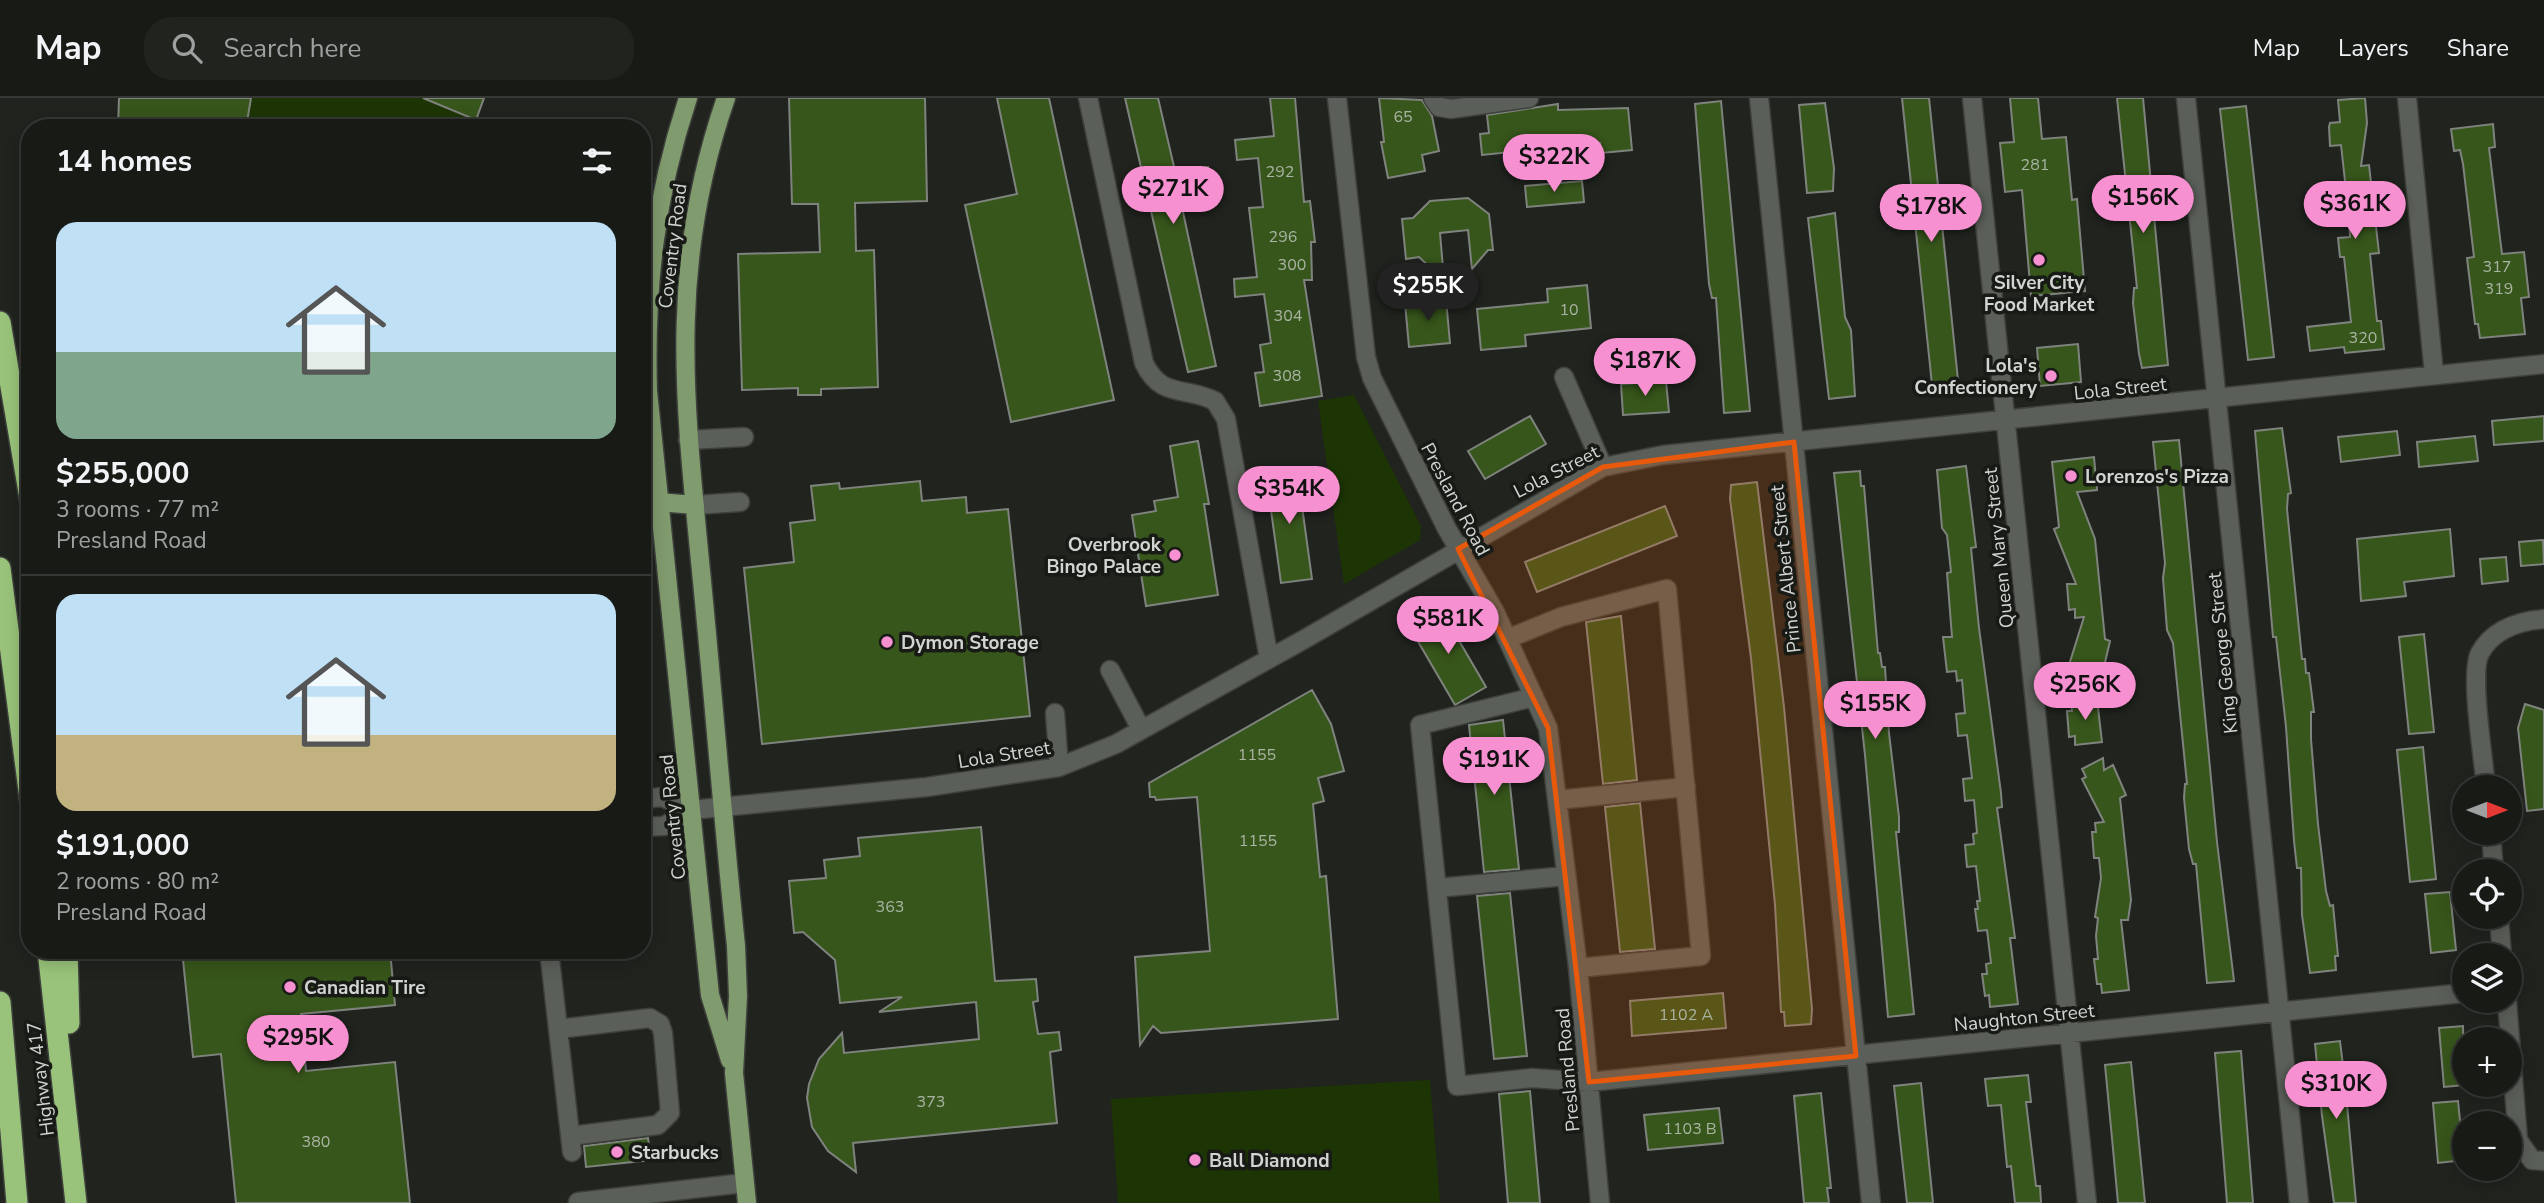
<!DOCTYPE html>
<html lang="en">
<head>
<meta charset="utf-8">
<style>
	body { margin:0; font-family:"Nunito Sans",sans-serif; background:#21231f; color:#f1f3f6; height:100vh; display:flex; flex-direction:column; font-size:26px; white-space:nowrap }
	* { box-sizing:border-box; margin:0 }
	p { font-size:23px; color:#9fa1a1 }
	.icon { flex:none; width:38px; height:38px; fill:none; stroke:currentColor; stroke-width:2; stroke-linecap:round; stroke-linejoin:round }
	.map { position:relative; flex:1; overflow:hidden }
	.drawer { position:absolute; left:21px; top:21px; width:630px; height:840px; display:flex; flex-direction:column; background:#181a16; border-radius:28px; box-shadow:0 4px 18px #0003,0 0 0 2px #363835 }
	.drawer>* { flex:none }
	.needle { width:46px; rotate:90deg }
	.buttons { position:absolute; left:2452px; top:677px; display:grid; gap:14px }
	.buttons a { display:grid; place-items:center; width:70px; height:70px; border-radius:50%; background:#181a16; box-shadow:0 4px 18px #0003,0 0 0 2px #363835; font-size:35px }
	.price { position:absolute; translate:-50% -60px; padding:0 16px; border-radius:24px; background:#f690d0; color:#111; font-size:23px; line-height:46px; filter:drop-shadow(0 2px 4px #0008) }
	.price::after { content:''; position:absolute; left:50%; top:42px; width:21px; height:16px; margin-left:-10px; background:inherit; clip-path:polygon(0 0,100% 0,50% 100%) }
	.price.selected { background:#222; color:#fff }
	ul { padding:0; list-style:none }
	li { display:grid; align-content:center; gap:14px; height:371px; padding:0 35px }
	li+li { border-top:2px solid #363835 }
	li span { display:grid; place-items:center; height:217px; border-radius:21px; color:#555 }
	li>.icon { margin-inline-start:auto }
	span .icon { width:126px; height:126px; fill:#fffc; stroke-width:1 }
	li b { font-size:30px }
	h2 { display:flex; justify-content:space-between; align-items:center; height:84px; padding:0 35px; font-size:30px }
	header { display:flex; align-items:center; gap:42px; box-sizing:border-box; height:98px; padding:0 35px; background:#181a16; border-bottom:2px solid #363835 }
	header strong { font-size:33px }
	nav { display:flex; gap:38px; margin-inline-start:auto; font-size:24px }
	.search { width:490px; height:63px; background:#21231f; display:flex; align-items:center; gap:18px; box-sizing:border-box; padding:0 24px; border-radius:28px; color:#9fa1a1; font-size:26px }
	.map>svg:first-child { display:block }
</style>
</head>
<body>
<header>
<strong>Map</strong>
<div class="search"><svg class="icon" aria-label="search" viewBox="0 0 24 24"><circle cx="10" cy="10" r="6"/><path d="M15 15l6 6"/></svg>Search here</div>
<nav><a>Map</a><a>Layers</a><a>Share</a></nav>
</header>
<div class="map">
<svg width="2544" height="1105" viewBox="0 0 2544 1105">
	<rect width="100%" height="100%" fill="#20231e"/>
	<path fill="#1d3505" d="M119,0h365l-8,22 18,8h-376z
		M1354,297l67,131 -1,14 -76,44 -26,-183z
		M1430,982l10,123h-322l-7,-104z"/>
	<path fill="#37561b" stroke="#7f837d" stroke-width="2" d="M119,0h132l-5,30h-128z
		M423,0h61l-8,22z
		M789,0h136l2,103 -72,2 1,48 18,-1 4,137 -57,2v6h-23v-7l-56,2 -4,-136 82,-2 -2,-48h-26z
		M997,0h52l65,302 -103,22 -46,-217 52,-11z
		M1125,0h33l17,73 33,-4 3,27 -31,4 36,168 -28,6z
		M1270,0h25l9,104 6,-1 5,41h-4l1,38h-8l18,116 -62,10 -5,-33 9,-1 -4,-27 11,-2 -7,-49 -29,3 -1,-18 23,-2 -8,-69 14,-1 -5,-49 -21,2 -2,-20 39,-4z
		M1379,0l43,2 10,16 7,35 -17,4 3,16 -37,7 -7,-36h3z
		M1902,0h27l30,292 -26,4z
		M2010,0h28l4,41 24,-2 6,63 5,-1 8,92 -54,5 -9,-106 -17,2 -5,-49 14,-1z
		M2117,0h26l25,267 -26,3 -3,-14 -6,-51 1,-15h3z
		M2365,0l2,25 -6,43 8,-1 10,88 -9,1 7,67h4l3,28 -39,4 -1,-6 -34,4 -3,-24 44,-5 -7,-65h-4l-2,-19 12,-1 -1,-20 -8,-72 -11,1 -1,-19 1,-4 10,-1 -2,-22z
		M1721,3l29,310 -26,2 -8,-115h-4l-3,-14 -14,-180z
		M1825,5l9,65 -1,23 -26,2 -8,-88z
		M1558,6v6l70,-2 4,42 -31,3 -1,-10 -118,12 -2,-21 9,-1 -2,-18z
		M2246,8l28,251 -26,3 -28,-251z
		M2493,26l2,23 -6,1 13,106 22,-2 5,45 -8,1 4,36 -45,4 -2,-14h-3l-8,-66 7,-1 -11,-93 -3,-14 -6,1 -3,-22z
		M1582,83l2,21 -57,5 -2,-21z
		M1468,100l21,16 4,36h-5l-16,19 -4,-39 -28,3 4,47 -25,-23 -13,2 -4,-40 11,-1 17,-17z
		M1835,115l10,104 6,13 4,66 -26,3 -21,-181z
		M1587,187l4,43 -66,7 1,11 -45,4 -4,-41 71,-7 -1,-13z
		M1446,201l4,44 -41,4 -4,-44z
		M2078,246l3,38 -41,4 -3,-38z
		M1666,283l3,31 -46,3 -2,-31z
		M1530,318l16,28 -61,35 -17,-28z
		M2544,318v25l-50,4 -2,-24z
		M2282,330l9,65 -3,1 -1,15 15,150h3l1,14h3l5,39h-3v27l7,85 8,67 4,15 3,-1 5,51h-3l1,14 -26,3 -8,-58 -1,-47h-4l-3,-27 -8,-114 -10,-90h-3l-18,-206z
		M2397,333l3,24 -59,7 -3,-25z
		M2475,338l3,25 -59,6 -2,-25z
		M2179,342l38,402 17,139 -27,2 -11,-119h-3l-4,-15 -5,-51 1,-14h2l-14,-141 -6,-13 -4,-52 2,-15 -12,-121z
		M1198,343l11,63h-5l14,91 -72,11 -14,-91 24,-4 -2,-10 24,-4 -8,-51z
		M2094,359l3,33 -20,2 18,47 10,100 5,2 -7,30 -9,-2 2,13 -24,-7 2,-9 -5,-1 15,-48 -9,1v-9l-6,1 -2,-26h9l-22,-55 5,-2 -7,-65z
		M1966,368l10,81 -5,1 8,80 22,165 1,14 -5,1 18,130h-5l8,66 -28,3 -1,-12 -4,1 -3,-22h5l-1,-10 5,-1 -4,-33 -9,1 -3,-22h3l-1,-8h3l-4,-35 -9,1 -2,-22 9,-1 -1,-10 4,-1 -3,-33 -9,1 -2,-22 9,-1 -5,-43 -9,1 -1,-12 -1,-10 9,-1 -3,-33 -5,1 -1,-10 -9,1 -4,-35h9l-5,-64 4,-1 -4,-37 -5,-7 -5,-58z
		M1297,372l15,109 -31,4 -15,-109z
		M1860,373l1,15h3l14,167h2l2,14h3l4,66 10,84v15h-3l18,182 -26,3 -23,-262 -31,-282z
		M920,383l2,20 44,-4 1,16 41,-4 22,207 -268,28 -18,-176 50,-6 -4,-39 25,-3 -4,-34 28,-3 1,6z
		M1757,384l27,225 28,302 -1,15 -26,2 -1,-14h-3l-6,-107 -24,-247 -21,-159 1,-14z
		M1665,408l12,30 -140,56 -12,-30z
		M2450,431l4,47 -50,6 2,14 -45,5 -4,-62z
		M2543,442l1,24 -23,2 -2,-24z
		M2506,459l2,24 -26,3 -2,-25z
		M1440,510l46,79 -31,18 -46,-79z
		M1621,518l16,164 -34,4 -17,-162z
		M2424,536l10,98 -25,2 -10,-97z
		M1312,592l19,34 13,47 -26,7 6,23 -11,3 7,73 6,-1 12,143 -177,14 -8,-7 -13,19 -5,-88 75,-6 -13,-154 -41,3 -1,-3h-5l-1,-14z
		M2097,601l5,43 -27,3v-9l-6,1 -2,-26h5l-1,-9z
		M2525,606l19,6v99l-17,2 -9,-83z
		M1503,622l16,149 -35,3 -15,-147z
		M2423,649l13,132 -26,3 -13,-132z
		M2103,660l1,12 9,-5 13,30 -6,3 11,102 -3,20h-7l8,70 -27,3 -1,-9h-4l-3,-25h4l-2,-23 2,-18 -3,-1 6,-39 -2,-20h-5l-2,-26h4l-1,-9 9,-1 -22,-43 4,-2 -4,-8z
		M1640,705l15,146 -35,3 -15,-145z
		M981,729l14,154 41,-2 2,22 -5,1 5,32 21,-2 2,18 -11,2 7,71 -204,20 3,29 -28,-21 -16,-24 -5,-29 2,-14 10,-25 23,-26 2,20 135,-14 -3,-37 -97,10 23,-15 -62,6 -5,-43 -32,-28 -9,1 -5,-52 37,-3 -2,-18 36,-4 -2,-18z
		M2450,794l6,58 -25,3 -6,-59z
		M1510,795l17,163 -33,3 -17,-163z
		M182,852h208l5,55 -94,9 5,57 89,-9 15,141h-174l-15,-149 -28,3z
		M1723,895l3,35 -94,8 -2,-35z
		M2463,928l1,59 -20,2 -5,-59z
		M2340,943l5,41 11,121h-22l-12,-87 -7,-72z
		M2241,953l12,152h-26l-12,-150z
		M2131,964l2,20 12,121h-27l-5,-54 -8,-84z
		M2028,977l3,27h-5l10,84h4l1,17h-26l-4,-37 -4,1 -6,-62 -13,1 -3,-27z
		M1921,985l12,120h-26l-13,-117z
		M1530,993l10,112h-32l-9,-109z
		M1821,995l10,95h-4l2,15h-25l-10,-107z
		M2458,1003l6,59 -26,3 -5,-60z
		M1719,1010l4,35 -75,7 -4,-35z
		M648,1040l3,22 -65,7 -2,-21z"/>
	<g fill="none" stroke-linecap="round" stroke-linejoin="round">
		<g stroke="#3e403c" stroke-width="21">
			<path id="minor" d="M1088,0l56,265c17,36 41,23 71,38l11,18 43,240
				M1337,0l29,259 6,21 75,151 48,83 53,116 30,240 22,235
				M1433,0l6,9 12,2 78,-11
				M1759,0l112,1105
				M1972,0l115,1105
				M2186,0l113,1105
				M2407,0l27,276
				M1564,279l39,90
				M688,342l56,-3
				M642,405l16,-1
				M695,407l45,-3
				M1507,541l54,-22 106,-28 34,367 -123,12
				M1110,572l31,59
				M1534,599l-114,28 37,361 75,-8 57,4 875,-89
				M1055,615l4,54
				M2486,690c-2,-27 -17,-115 -6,-135 13,-24 39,-32 64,-34
				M642,701l20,-2 29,13
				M1557,702l129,-13
				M642,729l22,-1 27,-16 236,-23 132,-20 57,-23 187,-104 300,-173 60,-12 881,-91
				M2491,735l3,39
				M1437,790l129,-12
				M2499,819l3,39
				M549,852l23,202
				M2507,903l11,139 14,20 12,1
				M558,931l92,-11 10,6 3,9 7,80 -12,12 -87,11
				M578,1104l166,-19"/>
		</g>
		<g stroke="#3e403c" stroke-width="21">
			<path id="major" d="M688,0c-33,100 -43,188 -40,293l62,604 20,65
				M726,0c-62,178 -39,322 -22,504 11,115 20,229 32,344l2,50 -4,77 13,130
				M658,404l37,3"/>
		</g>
		<g stroke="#3e403c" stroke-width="24">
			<path id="highway" d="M0,224l30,176
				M0,470l30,230
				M48,852l28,253
				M67,852l2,73
				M0,904l17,201"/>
		</g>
		<use href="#minor" stroke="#5b5f59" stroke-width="18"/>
		<use href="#major" stroke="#809b6d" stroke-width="18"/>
		<use href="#highway" stroke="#99c37a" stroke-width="21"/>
	</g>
	<path fill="#e8590c" fill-opacity="0.2" stroke="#e8590c" stroke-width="5" stroke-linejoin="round" d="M1794,344l62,614 -267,26 -41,-354 -90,-179 145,-82z"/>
	<g fill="#f690d0" stroke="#171a15" stroke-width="2.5">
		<circle cx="2039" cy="162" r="7"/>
		<circle cx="2051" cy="278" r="7"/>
		<circle cx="2071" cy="378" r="7"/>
		<circle cx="1175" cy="457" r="7"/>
		<circle cx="887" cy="544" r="7"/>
		<circle cx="290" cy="889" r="7"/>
		<circle cx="617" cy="1054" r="7"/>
		<circle cx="1195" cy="1062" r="7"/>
	</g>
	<g text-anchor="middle" stroke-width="7" stroke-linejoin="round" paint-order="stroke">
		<g font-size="16" fill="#aab4a3">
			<text x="1403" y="24">65</text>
			<text x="2035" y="72">281</text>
			<text x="1280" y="79">292</text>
			<text x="1283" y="144">296</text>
			<text x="1292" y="172">300</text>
			<text x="2497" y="174">317</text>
			<text x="2499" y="196">319</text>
			<text x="1569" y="217">10</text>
			<text x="1288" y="223">304</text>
			<text x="2363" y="245">320</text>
			<text x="1287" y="283">308</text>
			<text x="1257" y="662">1155</text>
			<text x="1258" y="748">1155</text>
			<text x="890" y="814">363</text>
			<text x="1686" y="922">1102 A</text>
			<text x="931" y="1009">373</text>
			<text x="1690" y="1036">1103 B</text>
			<text x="316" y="1049">380</text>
		</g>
		<g font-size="19" fill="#d1d4d0" stroke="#171a15">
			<text transform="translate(672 148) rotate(-83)" y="7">Coventry Road</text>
			<text transform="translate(2120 290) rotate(-6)" y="7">Lola Street</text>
			<text transform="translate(1556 373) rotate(-27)" y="7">Lola Street</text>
			<text transform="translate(1456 401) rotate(62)" y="7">Presland Road</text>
			<text transform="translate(1998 450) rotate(-96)" y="7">Queen Mary Street</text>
			<text transform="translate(1785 471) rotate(-96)" y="7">Prince Albert Street</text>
			<text transform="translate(2222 555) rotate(-96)" y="7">King George Street</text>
			<text transform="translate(1004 656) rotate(-9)" y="7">Lola Street</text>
			<text transform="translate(672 719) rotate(-96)" y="7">Coventry Road</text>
			<text transform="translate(2024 919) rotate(-6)" y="7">Naughton Street</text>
			<text transform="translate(1567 972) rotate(-95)" y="7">Presland Road</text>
			<text transform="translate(40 981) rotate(-97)" y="7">Highway 417</text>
		</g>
		<g font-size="19" font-weight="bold" fill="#d1d4d0" stroke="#171a15" text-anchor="start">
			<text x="2039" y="191" text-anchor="middle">Silver City<tspan x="2039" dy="22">Food Market</tspan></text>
			<text x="2037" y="274" text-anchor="end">Lola's<tspan x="2037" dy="22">Confectionery</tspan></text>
			<text x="2085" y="385">Lorenzos's Pizza</text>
			<text x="1161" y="453" text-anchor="end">Overbrook<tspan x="1161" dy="22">Bingo Palace</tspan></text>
			<text x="901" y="551">Dymon Storage</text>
			<text x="304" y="896">Canadian Tire</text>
			<text x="631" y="1061">Starbucks</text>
			<text x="1209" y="1069">Ball Diamond</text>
		</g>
	</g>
</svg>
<div class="buttons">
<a><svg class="needle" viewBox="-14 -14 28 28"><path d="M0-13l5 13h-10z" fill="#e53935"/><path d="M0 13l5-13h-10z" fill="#9fa1a1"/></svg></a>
<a><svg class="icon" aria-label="locate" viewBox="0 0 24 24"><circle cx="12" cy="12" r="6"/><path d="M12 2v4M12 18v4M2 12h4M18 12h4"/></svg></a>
<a><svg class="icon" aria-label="layers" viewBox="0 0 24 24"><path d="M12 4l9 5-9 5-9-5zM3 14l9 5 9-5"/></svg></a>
<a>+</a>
<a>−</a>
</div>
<b class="price" style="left:1554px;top:96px">$322K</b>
<b class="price" style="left:1173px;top:128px">$271K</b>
<b class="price" style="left:2143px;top:137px">$156K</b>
<b class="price" style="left:2355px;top:143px">$361K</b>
<b class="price" style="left:1931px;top:146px">$178K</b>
<b class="price selected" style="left:1428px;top:225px">$255K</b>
<b class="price" style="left:1645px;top:300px">$187K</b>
<b class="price" style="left:1289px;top:428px">$354K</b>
<b class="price" style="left:1448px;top:558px">$581K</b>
<b class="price" style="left:2085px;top:624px">$256K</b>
<b class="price" style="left:1875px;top:643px">$155K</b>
<b class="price" style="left:1494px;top:699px">$191K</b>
<b class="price" style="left:298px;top:977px">$295K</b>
<b class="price" style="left:2336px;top:1023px">$310K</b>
<section class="drawer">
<h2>14 homes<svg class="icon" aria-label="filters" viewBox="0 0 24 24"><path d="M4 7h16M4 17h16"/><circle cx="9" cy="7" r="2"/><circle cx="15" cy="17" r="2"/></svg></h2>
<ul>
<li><span style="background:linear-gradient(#bfe0f5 60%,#7fa58c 0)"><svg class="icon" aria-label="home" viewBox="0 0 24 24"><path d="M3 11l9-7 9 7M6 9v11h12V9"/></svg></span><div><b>$255,000</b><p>3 rooms · 77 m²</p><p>Presland Road</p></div></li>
<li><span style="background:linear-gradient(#bfe0f5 65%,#c2b280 0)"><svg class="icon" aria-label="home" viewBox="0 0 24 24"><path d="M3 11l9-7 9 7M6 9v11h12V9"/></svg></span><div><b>$191,000</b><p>2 rooms · 80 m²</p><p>Presland Road</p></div></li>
</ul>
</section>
</div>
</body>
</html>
